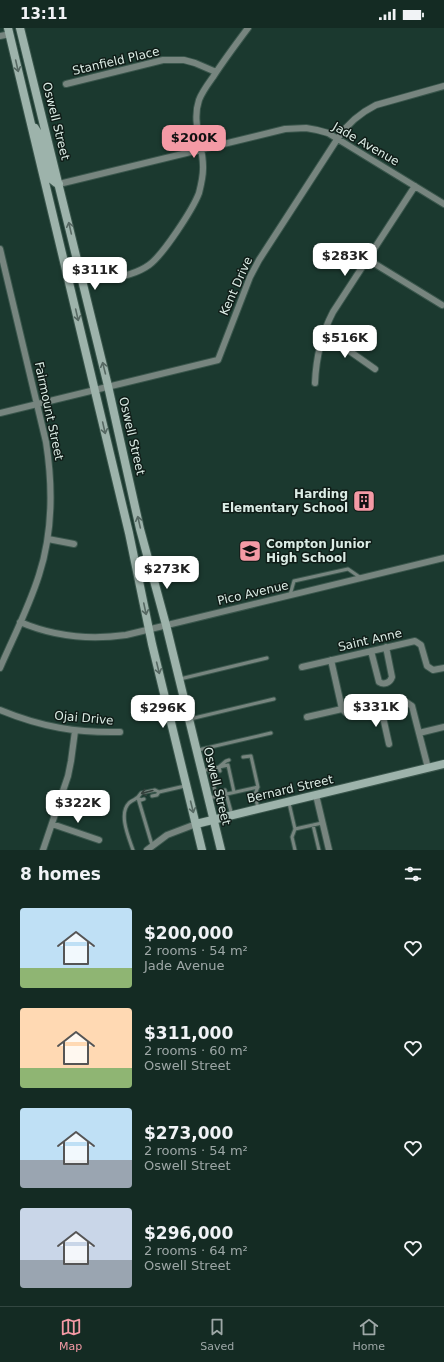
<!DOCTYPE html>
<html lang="en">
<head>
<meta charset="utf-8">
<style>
	body { margin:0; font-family:"DejaVu Sans",sans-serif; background:#1d332b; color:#f1f3f6; height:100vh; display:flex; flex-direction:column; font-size:15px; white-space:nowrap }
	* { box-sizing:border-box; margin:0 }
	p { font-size:13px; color:#9da7a6 }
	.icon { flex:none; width:22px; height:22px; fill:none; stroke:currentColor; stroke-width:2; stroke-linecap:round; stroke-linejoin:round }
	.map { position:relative; height:822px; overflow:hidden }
	.side { display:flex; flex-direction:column; background:#142b23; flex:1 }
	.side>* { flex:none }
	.price { position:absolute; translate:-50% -34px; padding:0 9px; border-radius:8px; background:#fff; color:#222; font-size:13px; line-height:26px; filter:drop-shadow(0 1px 2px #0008) }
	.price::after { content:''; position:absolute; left:50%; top:24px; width:12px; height:9px; margin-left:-6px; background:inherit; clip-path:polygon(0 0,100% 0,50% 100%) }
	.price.current { background:#f49aa5; color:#111 }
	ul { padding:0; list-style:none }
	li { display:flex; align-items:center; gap:12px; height:100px; padding:0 20px }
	li span { display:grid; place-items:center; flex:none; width:112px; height:80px; border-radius:4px; color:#555 }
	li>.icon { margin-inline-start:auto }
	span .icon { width:48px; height:48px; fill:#fffc; stroke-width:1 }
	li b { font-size:17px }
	h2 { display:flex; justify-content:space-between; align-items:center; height:48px; padding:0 20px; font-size:17px }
	.status { display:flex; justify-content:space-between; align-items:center; height:28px; padding:0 20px; background:#142b23; direction:ltr }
	.status svg { height:11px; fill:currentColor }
	.tabs { display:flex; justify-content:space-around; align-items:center; height:56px; border-top:1px solid #334741; background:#142b23; font-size:11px; color:#9da7a6 }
	.tabs a { display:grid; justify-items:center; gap:2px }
	.tabs .current { color:#f49aa5 }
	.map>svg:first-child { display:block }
</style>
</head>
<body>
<div class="status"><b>13:11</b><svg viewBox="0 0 49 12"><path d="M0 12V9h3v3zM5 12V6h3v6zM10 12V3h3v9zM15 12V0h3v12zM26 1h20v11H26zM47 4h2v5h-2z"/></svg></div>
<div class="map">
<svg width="444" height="822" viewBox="0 0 444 822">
	<rect width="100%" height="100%" fill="#1b392f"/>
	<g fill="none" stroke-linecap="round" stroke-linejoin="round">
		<g stroke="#3a564c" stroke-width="5">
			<path id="lane" d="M290,567l4,-14 54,-12 13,9
				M180,651l87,-21
				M190,691l84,-20
				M198,722l73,-17
				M243,729l8,-1 7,31
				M210,741l6,27
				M202,743l26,-6 6,27
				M220,743l-1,-4 7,-6 3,-1
				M225,762l7,25
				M152,768l5,-1 2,-3 26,-6
				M138,770l14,47
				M138,770l3,2 3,-1
				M209,770l49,-11 -3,7 3,15
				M289,775l6,26 27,-6
				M313,797l6,25
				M295,801l-3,8 3,13
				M133,822c-4,-12 -15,-36 -4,-47 6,-5 7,-2 12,-10l14,-3 4,2"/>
		</g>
		<g stroke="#3a564c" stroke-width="8">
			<path id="street" d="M0,8l10,-2
				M66,56l97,-24h21l11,3 21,9
				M59,156l226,-55 21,-1 11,2 11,3 116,71
				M0,221l46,193c7,45 7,90 -7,133 -10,32 -26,63 -39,93
				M367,231l75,46
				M110,251c14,-3 28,-6 39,-14 14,-10 44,-56 50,-72 2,-8 4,-16 4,-24 1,-24 -12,-45 -4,-69 3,-8 9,-16 14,-23 11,-17 23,-33 35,-49
				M321,311l27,11 27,19
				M315,355c1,-26 6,-48 18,-71l82,-126
				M0,385l218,-53 32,-83 9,-17 79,-122c10,-15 22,-25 38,-33l68,-19
				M48,511l26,5
				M20,594c35,15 70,18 106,13l318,-77
				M371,623l8,31c5,3 11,1 13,-5l-6,-30
				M331,632l11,49 4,4 6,2 54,-13 6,4 16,62
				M302,639l113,-26 6,4 6,21 6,4 11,-2
				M381,680l8,36
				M0,682c41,17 77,23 120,22
				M307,689l35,-8
				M419,705l25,-6
				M316,767l13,55
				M52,796l47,16
				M43,822l25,-74 3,-15 4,-30
				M147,822l20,-15 29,-11"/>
		</g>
		<g stroke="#3a564c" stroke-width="10">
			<path id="secondary" d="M8,0l121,505 23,111 50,206
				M20,0l88,358 32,143 26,96 55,225
				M35,100l8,13 8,38 5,4 3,1
				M196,796l248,-60"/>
		</g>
		<use href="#lane" stroke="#77857f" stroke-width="3"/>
		<use href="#street" stroke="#77857f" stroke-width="6"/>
		<use href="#secondary" stroke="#9db3ab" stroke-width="8"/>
	</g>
	<defs><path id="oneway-shaft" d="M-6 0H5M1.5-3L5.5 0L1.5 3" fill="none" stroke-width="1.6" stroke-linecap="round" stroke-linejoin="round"/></defs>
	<g stroke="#566862">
		<use href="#oneway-shaft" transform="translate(17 38) rotate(77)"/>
		<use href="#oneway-shaft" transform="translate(70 200) rotate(-103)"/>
		<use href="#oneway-shaft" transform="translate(77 287) rotate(77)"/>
		<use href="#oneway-shaft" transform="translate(104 340) rotate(-104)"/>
		<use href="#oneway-shaft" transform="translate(104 400) rotate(77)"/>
		<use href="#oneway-shaft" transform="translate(139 494) rotate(-103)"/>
		<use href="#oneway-shaft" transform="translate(145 581) rotate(78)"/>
		<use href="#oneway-shaft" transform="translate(158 640) rotate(76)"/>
		<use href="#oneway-shaft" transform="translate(192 779) rotate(76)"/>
	</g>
	<use stroke="#34413c" href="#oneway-shaft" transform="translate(147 764) rotate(166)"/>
	<defs>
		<g id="building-square" transform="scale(1.15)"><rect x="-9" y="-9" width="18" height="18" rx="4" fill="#f49aa5" stroke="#101d18"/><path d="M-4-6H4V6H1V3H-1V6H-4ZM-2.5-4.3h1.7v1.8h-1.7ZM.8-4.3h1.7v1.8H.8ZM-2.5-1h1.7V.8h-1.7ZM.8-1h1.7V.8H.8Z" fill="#111"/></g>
		<g id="school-square" transform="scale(1.15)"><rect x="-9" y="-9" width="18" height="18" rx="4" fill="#f49aa5" stroke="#101d18"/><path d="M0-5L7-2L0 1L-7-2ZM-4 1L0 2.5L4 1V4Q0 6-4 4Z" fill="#111"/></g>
	</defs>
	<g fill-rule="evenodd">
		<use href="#building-square" x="364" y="473"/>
		<use href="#school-square" x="250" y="523"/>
	</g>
	<g text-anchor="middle" stroke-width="3" stroke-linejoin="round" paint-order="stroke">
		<g font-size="12" fill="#dbece5" stroke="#101d18">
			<text transform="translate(116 33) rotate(-13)" y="4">Stanfield Place</text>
			<text transform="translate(56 93) rotate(76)" y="4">Oswell Street</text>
			<text transform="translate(366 116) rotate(30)" y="4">Jade Avenue</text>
			<text transform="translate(236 258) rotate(-66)" y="4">Kent Drive</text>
			<text transform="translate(49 383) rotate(78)" y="4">Fairmount Street</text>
			<text transform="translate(132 408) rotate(77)" y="4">Oswell Street</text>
			<text transform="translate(253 565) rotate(-13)" y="4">Pico Avenue</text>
			<text transform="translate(370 612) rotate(-13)" y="4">Saint Anne</text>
			<text transform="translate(84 690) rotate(5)" y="4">Ojai Drive</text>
			<text transform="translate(217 758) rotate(76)" y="4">Oswell Street</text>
			<text transform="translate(290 761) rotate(-13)" y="4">Bernard Street</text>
		</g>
		<g font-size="12" font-weight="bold" fill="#dbece5" stroke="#101d18" text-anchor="end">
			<text x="348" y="470">Harding<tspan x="348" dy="14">Elementary School</tspan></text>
			<text x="266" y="520" text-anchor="start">Compton Junior<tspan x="266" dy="14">High School</tspan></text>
		</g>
	</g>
</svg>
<b class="price current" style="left:194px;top:131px">$200K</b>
<b class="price" style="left:345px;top:249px">$283K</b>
<b class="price" style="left:95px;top:263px">$311K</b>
<b class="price" style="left:345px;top:331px">$516K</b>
<b class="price" style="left:167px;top:562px">$273K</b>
<b class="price" style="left:376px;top:700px">$331K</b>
<b class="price" style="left:163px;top:701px">$296K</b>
<b class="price" style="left:78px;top:796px">$322K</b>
</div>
<section class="side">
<h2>8 homes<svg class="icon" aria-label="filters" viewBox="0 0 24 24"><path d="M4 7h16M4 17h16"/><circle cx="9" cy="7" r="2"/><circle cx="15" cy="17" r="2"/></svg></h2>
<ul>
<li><span style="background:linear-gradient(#bfe0f5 75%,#8fb573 0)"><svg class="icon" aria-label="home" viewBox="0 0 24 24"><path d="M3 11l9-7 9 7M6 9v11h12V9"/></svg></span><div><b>$200,000</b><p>2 rooms · 54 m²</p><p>Jade Avenue</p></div><svg class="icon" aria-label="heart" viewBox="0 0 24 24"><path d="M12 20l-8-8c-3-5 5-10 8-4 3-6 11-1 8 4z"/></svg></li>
<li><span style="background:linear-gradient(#ffd9b3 75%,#8fb573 0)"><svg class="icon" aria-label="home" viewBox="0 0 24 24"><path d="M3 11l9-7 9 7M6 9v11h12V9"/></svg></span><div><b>$311,000</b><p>2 rooms · 60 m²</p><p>Oswell Street</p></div><svg class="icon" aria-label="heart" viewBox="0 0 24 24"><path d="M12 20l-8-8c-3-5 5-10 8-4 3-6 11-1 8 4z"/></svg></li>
<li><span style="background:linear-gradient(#bfe0f5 65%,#9aa5b1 0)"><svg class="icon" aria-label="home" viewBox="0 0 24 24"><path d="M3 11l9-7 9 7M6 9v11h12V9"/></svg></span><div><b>$273,000</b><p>2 rooms · 54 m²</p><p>Oswell Street</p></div><svg class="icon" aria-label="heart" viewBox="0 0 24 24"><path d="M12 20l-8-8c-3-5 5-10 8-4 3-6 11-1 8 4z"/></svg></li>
<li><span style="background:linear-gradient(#c9d6e8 65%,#9aa5b1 0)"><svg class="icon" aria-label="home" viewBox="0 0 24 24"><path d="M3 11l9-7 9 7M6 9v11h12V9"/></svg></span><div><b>$296,000</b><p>2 rooms · 64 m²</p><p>Oswell Street</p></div><svg class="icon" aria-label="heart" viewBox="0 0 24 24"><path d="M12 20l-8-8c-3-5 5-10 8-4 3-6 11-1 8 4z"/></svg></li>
</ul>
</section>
<nav class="tabs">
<a class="current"><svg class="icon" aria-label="map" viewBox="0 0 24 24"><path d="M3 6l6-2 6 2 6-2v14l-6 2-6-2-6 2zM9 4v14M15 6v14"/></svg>Map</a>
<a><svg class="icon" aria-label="saved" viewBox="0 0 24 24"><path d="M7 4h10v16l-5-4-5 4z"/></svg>Saved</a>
<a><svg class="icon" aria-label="home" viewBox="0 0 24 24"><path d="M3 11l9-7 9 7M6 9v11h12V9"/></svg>Home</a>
</nav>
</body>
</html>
